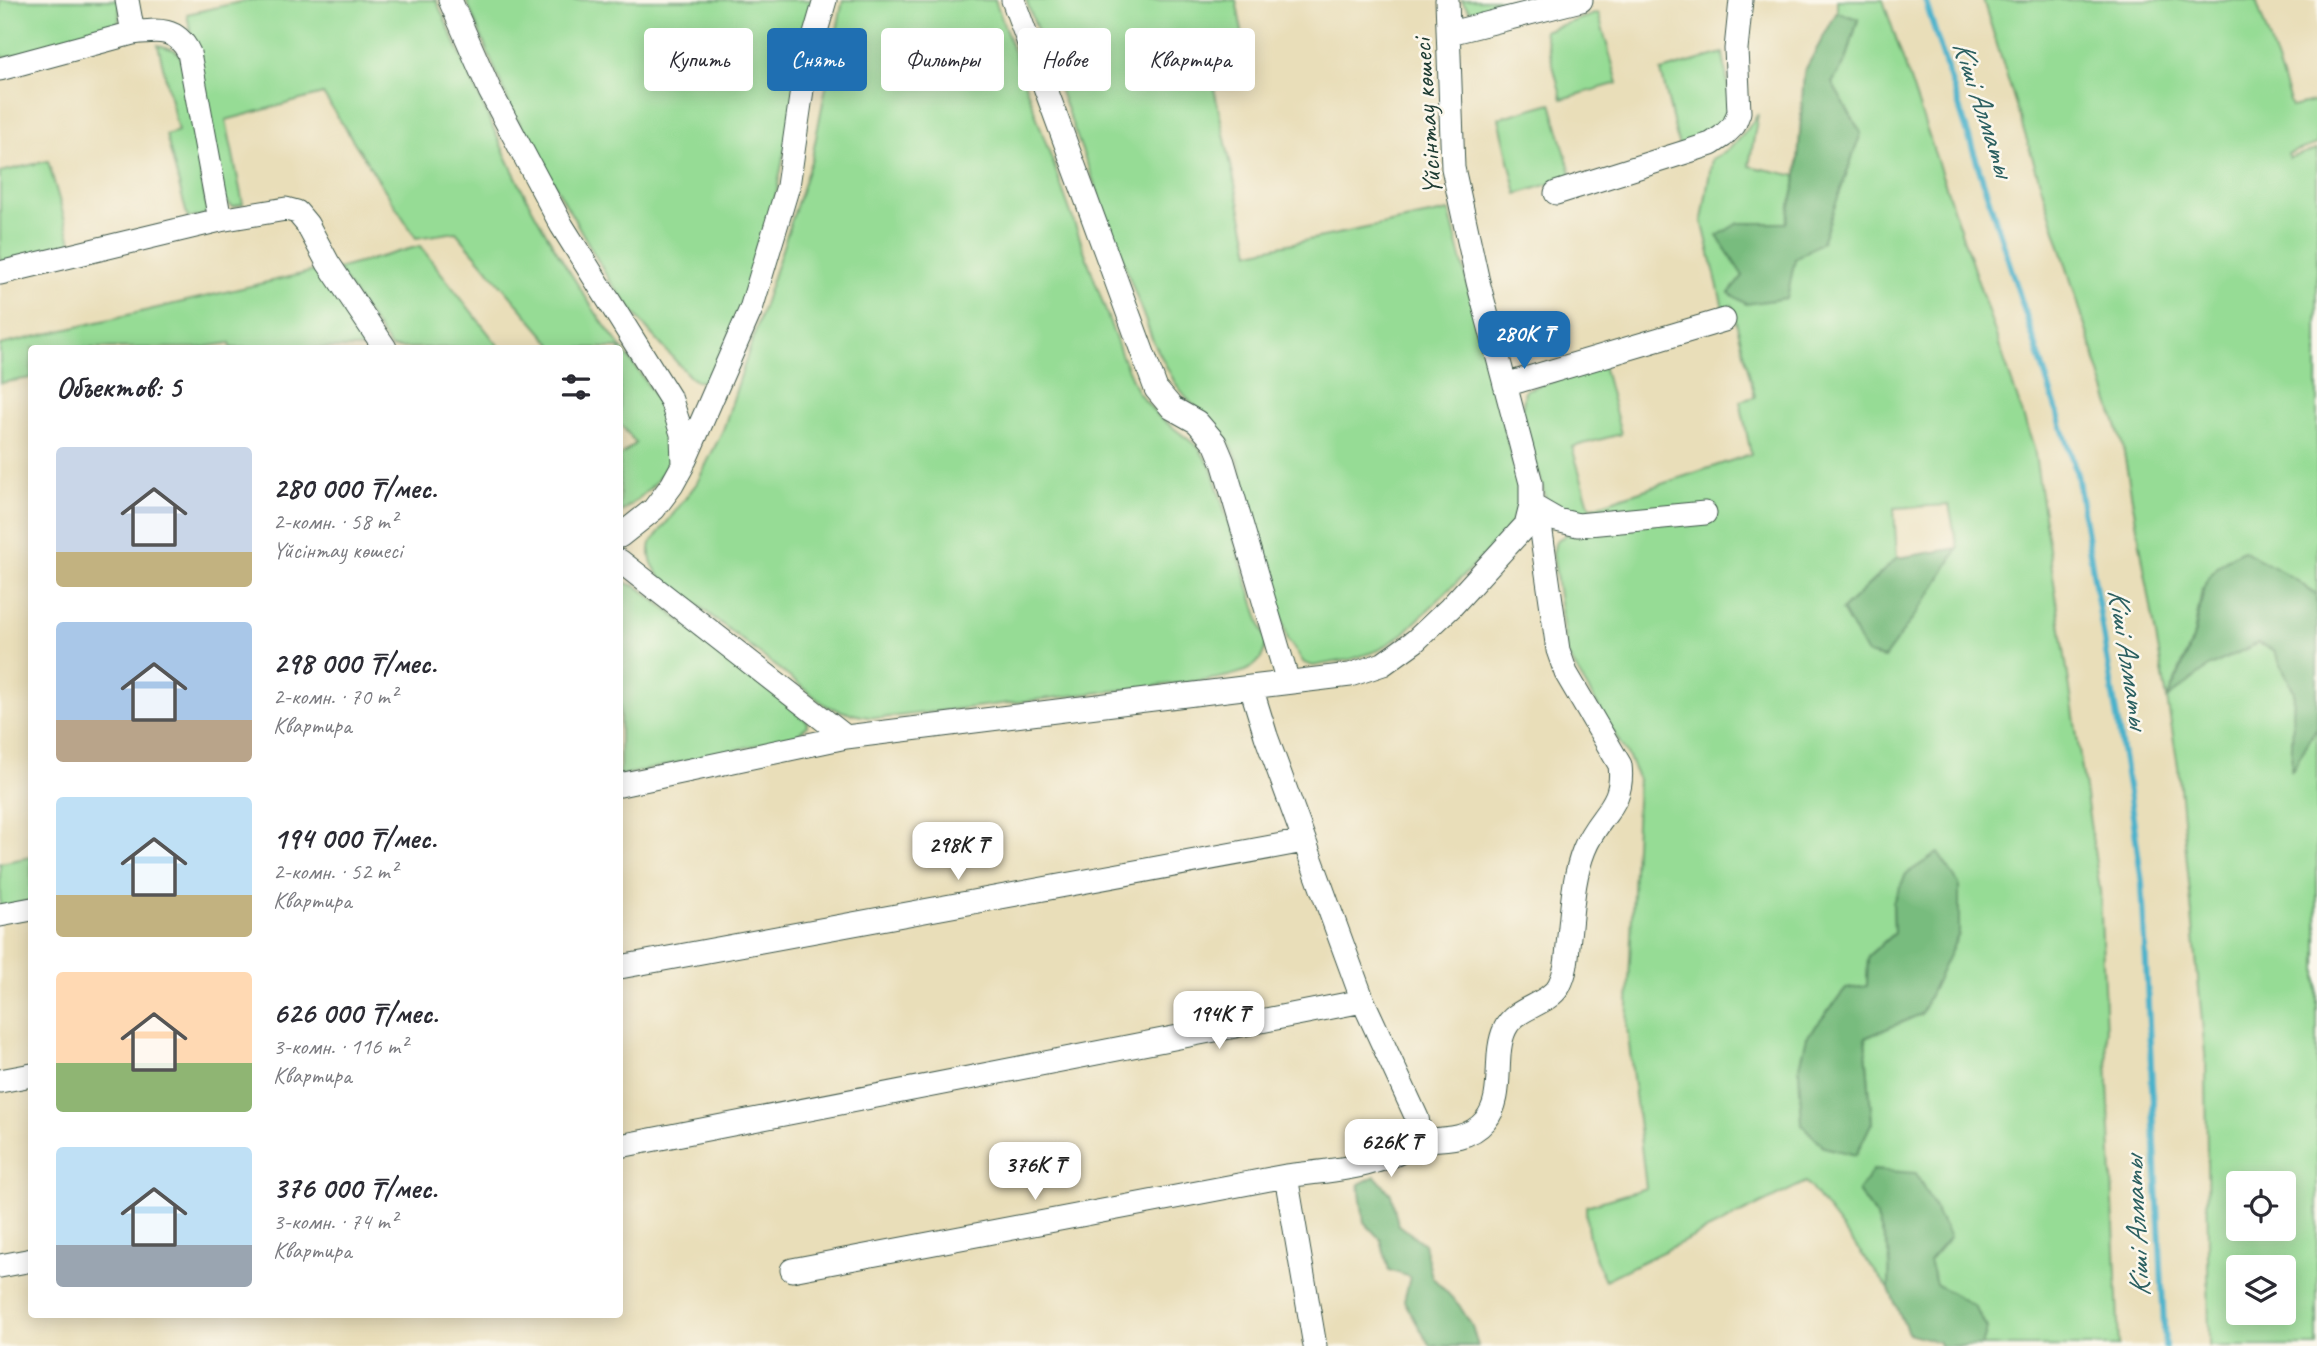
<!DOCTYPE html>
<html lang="ru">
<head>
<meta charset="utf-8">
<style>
	body { margin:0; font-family:Caveat,sans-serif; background:#f7f7f7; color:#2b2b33; height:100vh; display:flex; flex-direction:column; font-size:26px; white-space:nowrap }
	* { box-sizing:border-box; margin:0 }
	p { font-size:23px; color:#7c7c81 }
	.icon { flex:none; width:38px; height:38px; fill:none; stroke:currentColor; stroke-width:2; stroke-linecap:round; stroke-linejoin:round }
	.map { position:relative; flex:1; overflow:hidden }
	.sheet { position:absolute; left:28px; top:345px; width:595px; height:973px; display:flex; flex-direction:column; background:#fff; border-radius:7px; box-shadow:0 4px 18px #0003 }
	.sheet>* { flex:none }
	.guide { position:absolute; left:644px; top:28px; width:665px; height:63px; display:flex; gap:14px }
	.fabs { position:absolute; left:2226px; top:1171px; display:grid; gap:14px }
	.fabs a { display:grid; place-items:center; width:70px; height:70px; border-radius:7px; background:#fff; box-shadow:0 4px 18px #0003; font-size:35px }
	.price { position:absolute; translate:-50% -60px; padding:0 16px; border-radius:14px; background:#fff; color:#222; font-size:23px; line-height:46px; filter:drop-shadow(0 2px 4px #0008) }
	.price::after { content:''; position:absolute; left:50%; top:42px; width:21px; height:16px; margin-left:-10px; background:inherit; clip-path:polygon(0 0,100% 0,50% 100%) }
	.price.on { background:#1f6fb2; color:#fff }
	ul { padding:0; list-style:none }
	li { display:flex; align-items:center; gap:21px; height:175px; padding:0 28px }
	li span { display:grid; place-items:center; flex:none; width:196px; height:140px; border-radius:7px; color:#555 }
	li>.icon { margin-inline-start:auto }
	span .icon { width:84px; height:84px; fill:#fffc; stroke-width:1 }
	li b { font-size:30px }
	h2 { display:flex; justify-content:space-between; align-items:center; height:84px; padding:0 28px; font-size:30px }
	.pill { padding:0 24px; border-radius:7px; background:#fff; box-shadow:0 4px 18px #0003; font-size:24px; line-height:63px }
	.pill.on { background:#1f6fb2; color:#fff }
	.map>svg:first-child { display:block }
</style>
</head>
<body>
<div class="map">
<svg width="2317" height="1346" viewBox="0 0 2317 1346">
	<rect width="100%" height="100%" fill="#fbf7ec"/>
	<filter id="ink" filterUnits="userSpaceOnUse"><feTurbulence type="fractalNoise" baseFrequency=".0143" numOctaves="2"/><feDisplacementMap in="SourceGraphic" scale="14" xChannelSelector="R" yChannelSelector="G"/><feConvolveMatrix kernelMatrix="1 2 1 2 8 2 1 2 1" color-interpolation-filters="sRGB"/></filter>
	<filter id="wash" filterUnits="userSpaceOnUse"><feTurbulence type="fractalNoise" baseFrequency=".00686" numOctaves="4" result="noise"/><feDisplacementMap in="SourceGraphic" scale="28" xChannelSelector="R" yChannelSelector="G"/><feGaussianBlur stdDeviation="1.57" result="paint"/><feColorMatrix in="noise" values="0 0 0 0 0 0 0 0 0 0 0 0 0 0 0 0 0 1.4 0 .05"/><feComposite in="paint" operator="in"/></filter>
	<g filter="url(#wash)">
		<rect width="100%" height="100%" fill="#e9deb9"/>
		<path fill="#96dc95" stroke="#5a8c64" stroke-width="2" fill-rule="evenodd" d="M0,0h120l-1,21 -5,10 -109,27 -5,-4z
			M249,0h187c29,63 55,127 86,189 22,44 49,86 76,127 21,31 74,90 74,127 -1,33 -29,52 -52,70v-57l16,-13 -16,-19v-76h-65l-99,-116 -40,6 -93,-144 -97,26 17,84 -11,3 -9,-10 -36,-183z
			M466,0h348l-38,195 -18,62 -40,111 -10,14 -12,-1 -6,-4 -43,-48 -38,-49 -98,-172z
			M843,0h152l126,354 16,37 20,24 41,32 13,20 55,175c-3,29 -27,32 -52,37l-333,39c-21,-1 -38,-5 -56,-13l-166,-130c-8,-11 -11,-19 -8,-32l46,-60 26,-53 89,-272z
			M1026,0h210l13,67 -38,8 39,177 199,-41 69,271v20l-6,20 -13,19 -95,92 -25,17 -27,9 -39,7 -9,-3 -16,-23 -50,-180 -11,-22 -16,-20 -20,-15 -16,-20 -22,-42z
			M1461,0h79l-63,14 -8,-4z
			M1837,0h46l151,448 66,442 19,456h-137l5,-18 -13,-22 -38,-21 -8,-24 -70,-70 19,27 13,37 -1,34 -83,-107 -201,98c-13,-27 -19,-44 -19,-74l60,-18 -19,-161 11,-249 -9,-20 -62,-104 -14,-101 3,-12 34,-21 -39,-14 -6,-10 -23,-84 3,-22 78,-25 18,69 -49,13 18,61 161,-54 -11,-53 15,-4 -23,-92 -9,3 -21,-88 10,-61c22,-11 33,-25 46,-45l-9,52 48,10 -11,47h-48l5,53 -13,17 65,-34 27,-18 39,-108 -29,-50 14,-22 12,-41 -21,-8zM1949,505l9,43 -27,45 -89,17 55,-52 -3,-50zM1893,902l28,112 -56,24 7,84 -65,-85 60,-51 1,-30 26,-23z
			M1983,0h273l36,107 25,-6v43l-29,10 1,4 28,-9v447l-22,-17 -93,10 -9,50 -25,58 42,-31 48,-23 16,7 20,41 -2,79 25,-43v619h-108l-3,-282 -28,-298 -11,-67 -44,-252zM2238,1183h46v45h-46zM2238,1267h46v45h-46z
			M1598,13l20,70 -56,16 -18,-68z
			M158,45l17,5 6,7 26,153 -3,5 -16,4 -22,-84 12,-4z
			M1723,53c2,17 12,57 0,71 -10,12 -30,17 -44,23l-18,-76z
			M1551,103l21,74 -55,17 -18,-76z
			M48,161l24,84 -72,17v-90z
			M420,246l80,102h-109l-54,-79z
			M319,270l55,78h-143l-1,-5 -32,5h-166l-1,30 -31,5v-38z
			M620,581l18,6 169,134v5l-11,10 -176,40z
			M31,857v44l-31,6v-44z"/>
		<path fill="#78bc7e" stroke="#4c7c59" stroke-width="2" d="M1837,12l21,7 -12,42 -14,22 29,50 -39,109 -27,17 -8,39 -41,6 -17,-11 14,-17 -26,-40 21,-13h48l11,-47 7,-104z
			M1958,548l-27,45 -47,65 -17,-4 -25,-44 55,-52z
			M2243,550l52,29 22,17v131l-26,45 3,-81 -20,-41 -16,-7 -48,23 -43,33c9,-20 20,-40 26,-60 13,-44 2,-65 50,-89z
			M1938,853l21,31v50l-38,80 -56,24 7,84 -16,33 -32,-8 -22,-22 -3,-55 8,-33 39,-48 21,-3 1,-30 26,-23 -1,-31 13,-28z
			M1873,1170l43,3 34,64 -21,24 7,23 38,22 13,22 -5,18h-42l-1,-4 -31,-9 -19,-44 1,-34 -13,-37 -19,-27z
			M1375,1176l16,18 7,30 26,20 8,33 27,28 13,21 6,20h-48l-26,-45 6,-24 -21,-7 -8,-30 -17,-18 -5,-38z"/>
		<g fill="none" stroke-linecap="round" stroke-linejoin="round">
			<path stroke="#4cb2cb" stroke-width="6" d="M1925,0l152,474 56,343 9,66 23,463"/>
		</g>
	</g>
	<g filter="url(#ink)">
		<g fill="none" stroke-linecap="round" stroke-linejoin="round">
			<g stroke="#3d5548" stroke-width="25">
				<path id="minor" d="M127,0l6,33c24,-3 44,-6 56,20l31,167 66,-11 11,3 10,12 21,39 57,85
					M450,0l40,91 72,135 109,174 11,34 1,31 -11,20 -18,24 -34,27
					M1013,0l143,389 16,19 25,14 18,21 8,19 65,220
					M1450,33l131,-33
					M0,69l133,-36
					M1556,193l155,-49 12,-8 11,-11 5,-13 -3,-63 5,-49
					M0,273l220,-53
					M1505,385l219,-65
					M685,460l66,-151 37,-123 17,-117 20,-69
					M620,561l226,176
					M620,785l226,-48 405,-50
					M0,915l32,-6
					M620,967l684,-126
					M0,1081l32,-6
					M1421,1140c23,-1 48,0 64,-19 21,-24 7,-65 20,-92 10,-22 42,-23 54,-43 7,-13 8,-27 9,-41 4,-31 4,-65 16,-95 14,-36 41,-43 36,-85l-54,-92 -8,-23 -17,-118 -10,-27 26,15 21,5 127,-12
					M620,1146l743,-145 -97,-265 -15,-49 99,-12 33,-11 32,-23 35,-33 76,-83 5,-20v-22l-53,-201 -25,-114 -6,-168
					M0,1266l32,-6
					M792,1270l494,-94
					M1315,1346l-29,-170c46,-6 96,-8 135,-36l-4,-22 -54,-117"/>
			</g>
			<use href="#minor" stroke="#fff" stroke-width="23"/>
		</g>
	</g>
	<g text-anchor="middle" stroke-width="5" stroke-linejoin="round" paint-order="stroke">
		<g font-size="28" fill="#1f3d34" stroke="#fbf7ec">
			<text transform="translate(1426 117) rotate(-94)" y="10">Үйсінтау көшесі</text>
		</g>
		<g font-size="30" font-style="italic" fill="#2c6061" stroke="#fbf7ec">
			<text transform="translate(1984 108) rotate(72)" y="10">Кіші Алматы</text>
			<text transform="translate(2129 658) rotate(81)" y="10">Кіші Алматы</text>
			<text transform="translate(2136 1227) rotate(-93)" y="10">Кіші Алматы</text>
		</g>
	</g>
</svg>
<div class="fabs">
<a><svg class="icon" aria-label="locate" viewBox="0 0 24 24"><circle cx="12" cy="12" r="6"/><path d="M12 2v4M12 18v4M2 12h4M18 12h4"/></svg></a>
<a><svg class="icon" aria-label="layers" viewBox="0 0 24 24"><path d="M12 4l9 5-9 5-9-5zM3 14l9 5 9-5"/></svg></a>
</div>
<b class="price on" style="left:1524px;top:371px">280K ₸</b>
<b class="price" style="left:958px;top:882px">298K ₸</b>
<b class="price" style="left:1219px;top:1051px">194K ₸</b>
<b class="price" style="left:1391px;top:1179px">626K ₸</b>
<b class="price" style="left:1035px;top:1202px">376K ₸</b>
<div class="guide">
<a class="pill">Купить</a>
<a class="pill on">Снять</a>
<a class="pill">Фильтры</a>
<a class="pill">Новое</a>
<a class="pill">Квартира</a>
</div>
<section class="sheet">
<h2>Объектов: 5<svg class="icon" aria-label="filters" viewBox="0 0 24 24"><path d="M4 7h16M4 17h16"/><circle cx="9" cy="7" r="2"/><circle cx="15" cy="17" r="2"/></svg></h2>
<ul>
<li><span style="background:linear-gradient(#c9d6e8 75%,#c2b280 0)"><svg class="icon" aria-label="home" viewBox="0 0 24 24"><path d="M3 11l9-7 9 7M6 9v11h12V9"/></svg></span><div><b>280 000 ₸/мес.</b><p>2-комн. · 58 m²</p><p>Үйсінтау көшесі</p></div></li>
<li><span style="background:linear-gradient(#a9c7e8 70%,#b9a48a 0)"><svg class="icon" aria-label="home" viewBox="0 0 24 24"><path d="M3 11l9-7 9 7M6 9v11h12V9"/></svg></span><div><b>298 000 ₸/мес.</b><p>2-комн. · 70 m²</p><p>Квартира</p></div></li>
<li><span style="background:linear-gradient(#bfe0f5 70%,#c2b280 0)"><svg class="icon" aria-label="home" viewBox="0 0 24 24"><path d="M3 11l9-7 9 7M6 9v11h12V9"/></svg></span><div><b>194 000 ₸/мес.</b><p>2-комн. · 52 m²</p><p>Квартира</p></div></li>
<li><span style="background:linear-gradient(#ffd9b3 65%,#8fb573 0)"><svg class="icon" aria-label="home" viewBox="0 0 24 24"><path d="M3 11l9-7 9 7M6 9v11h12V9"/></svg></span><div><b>626 000 ₸/мес.</b><p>3-комн. · 116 m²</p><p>Квартира</p></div></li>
<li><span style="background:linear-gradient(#bfe0f5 70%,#9aa5b1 0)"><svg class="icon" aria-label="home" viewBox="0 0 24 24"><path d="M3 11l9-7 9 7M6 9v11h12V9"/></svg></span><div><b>376 000 ₸/мес.</b><p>3-комн. · 74 m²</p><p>Квартира</p></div></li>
</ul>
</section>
</div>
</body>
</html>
